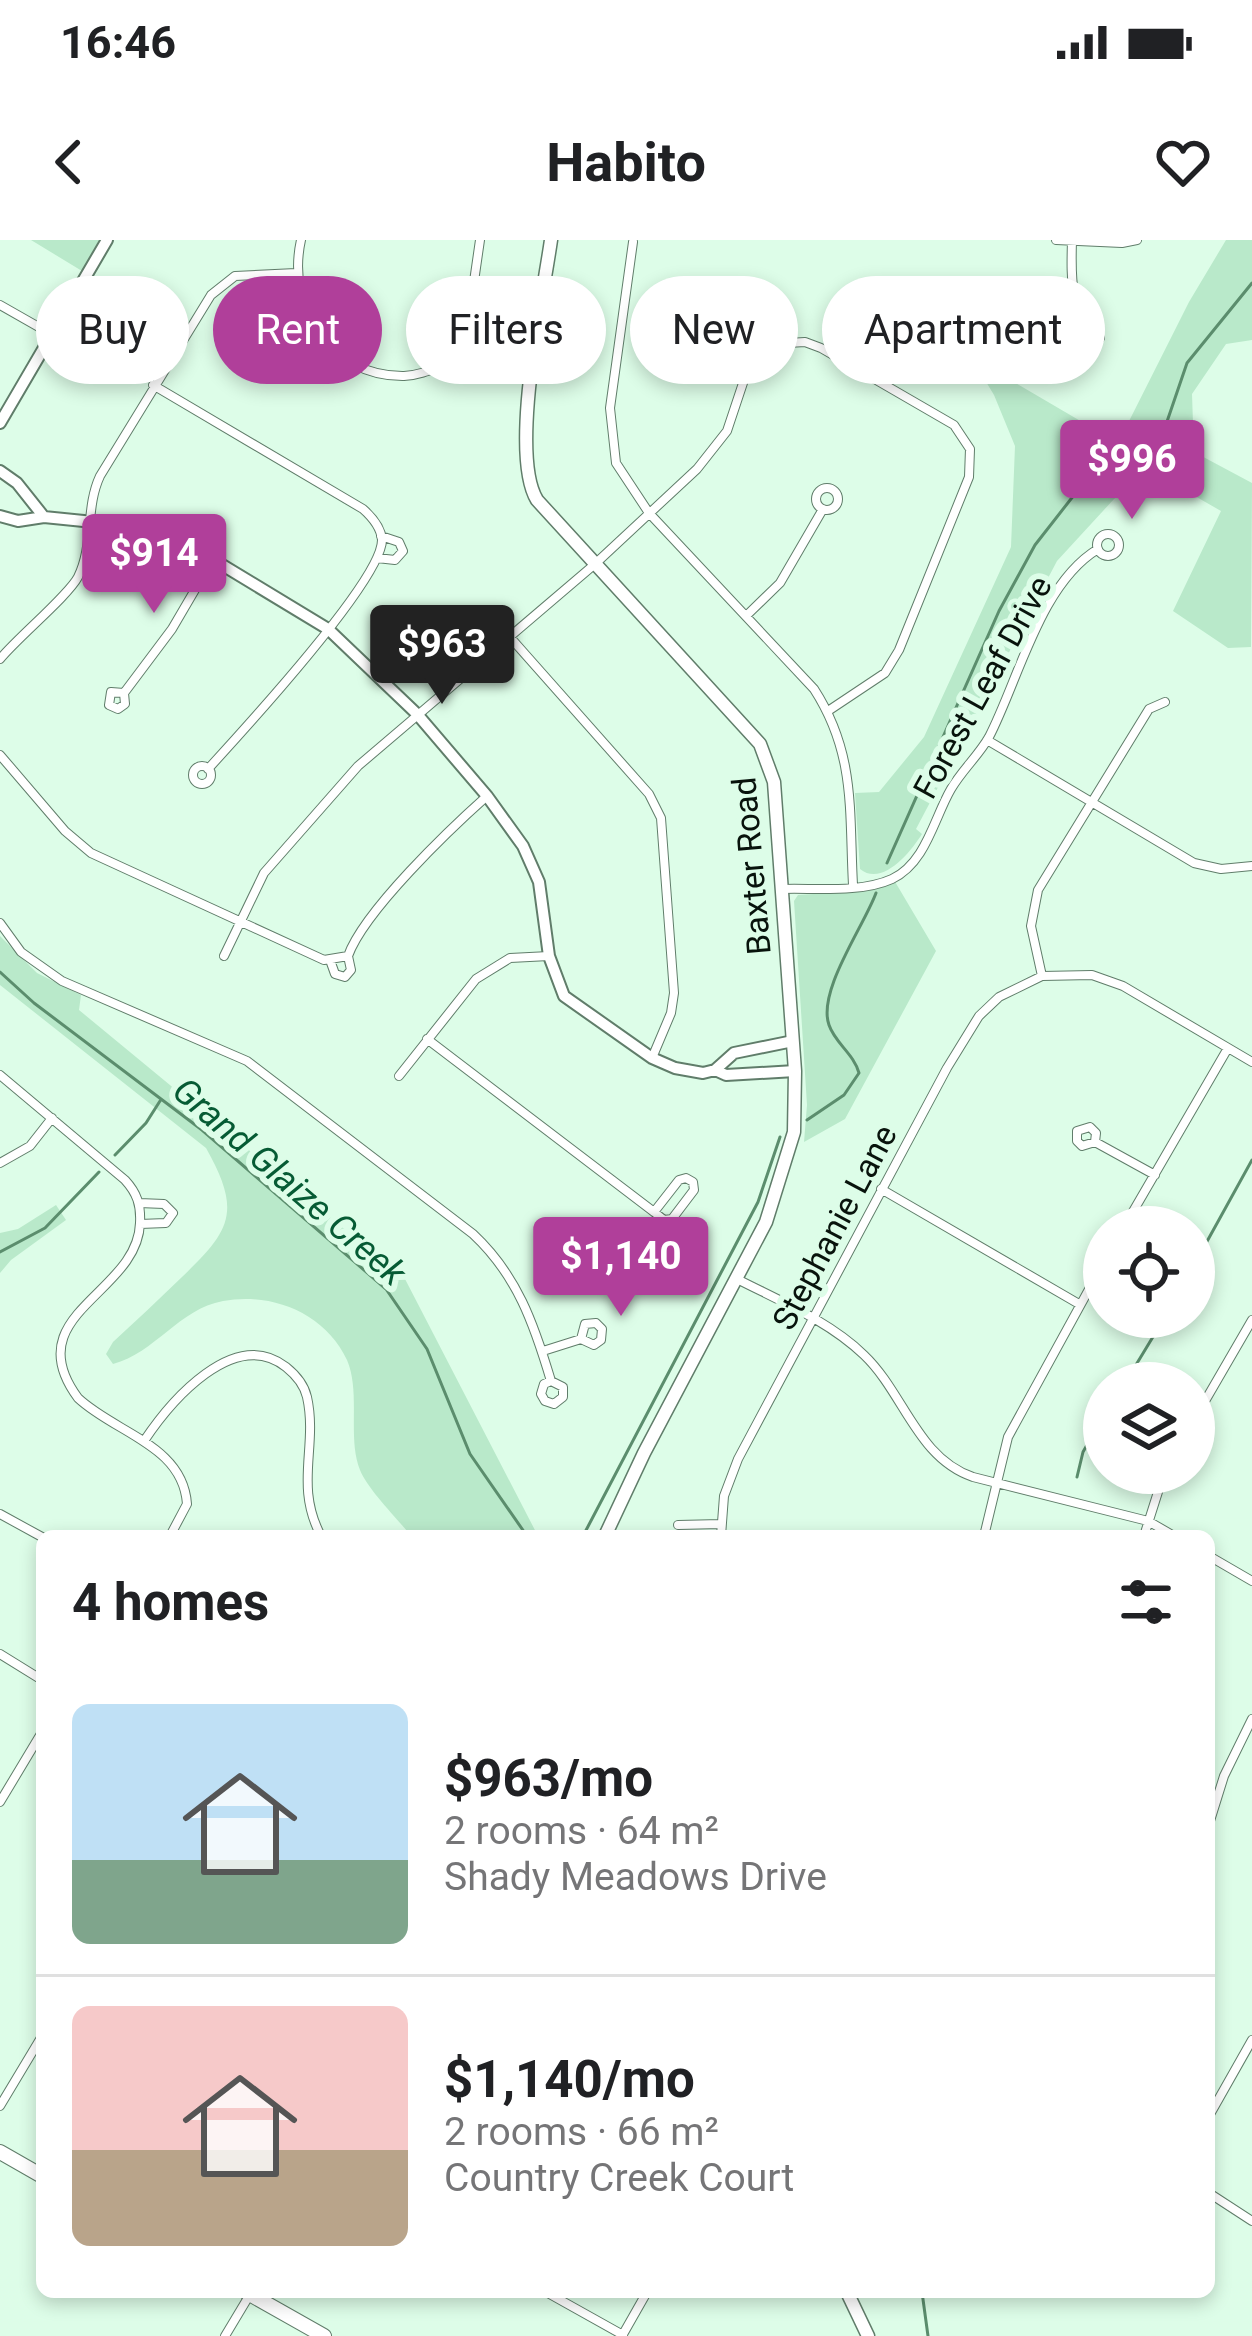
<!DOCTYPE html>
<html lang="en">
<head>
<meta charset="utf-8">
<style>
	body { margin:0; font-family:Roboto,sans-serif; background:#f2f2f2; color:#202124; height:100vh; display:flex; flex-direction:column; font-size:45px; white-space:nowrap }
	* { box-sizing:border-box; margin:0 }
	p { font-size:39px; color:#757577 }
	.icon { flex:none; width:66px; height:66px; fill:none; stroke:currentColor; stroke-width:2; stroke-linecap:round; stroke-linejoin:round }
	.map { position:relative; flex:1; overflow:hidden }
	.panel { position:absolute; left:36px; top:1290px; width:1179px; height:768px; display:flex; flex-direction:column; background:#fff; border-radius:18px; box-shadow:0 6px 18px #0003 }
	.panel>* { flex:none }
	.hud { position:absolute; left:36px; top:36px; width:1182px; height:108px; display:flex; gap:24px }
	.buttons { position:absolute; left:1083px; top:966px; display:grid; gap:24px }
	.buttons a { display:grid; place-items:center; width:132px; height:132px; border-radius:50%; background:#fff; box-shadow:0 6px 18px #0003; font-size:60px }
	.price { position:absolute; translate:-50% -102px; padding:0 27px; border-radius:12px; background:#b03f9a; color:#fff; font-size:39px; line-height:78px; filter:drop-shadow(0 3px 6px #0008) }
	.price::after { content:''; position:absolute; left:50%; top:72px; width:36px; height:27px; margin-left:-18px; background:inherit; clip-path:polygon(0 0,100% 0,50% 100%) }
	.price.active { background:#222; color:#fff }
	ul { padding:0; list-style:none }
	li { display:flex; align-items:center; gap:36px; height:300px; padding:0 36px }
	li+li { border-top:3px solid #e0e0e0 }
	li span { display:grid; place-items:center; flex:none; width:336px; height:240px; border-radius:18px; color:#555 }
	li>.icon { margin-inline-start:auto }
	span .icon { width:144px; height:144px; fill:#fffc; stroke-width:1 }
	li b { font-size:51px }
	h2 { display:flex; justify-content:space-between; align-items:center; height:144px; padding:0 36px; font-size:51px }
	.pill { padding:0 42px; border-radius:54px; background:#fff; box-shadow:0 6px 18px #0003; font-size:42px; line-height:108px }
	.pill.active { background:#b03f9a; color:#fff }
	.status { display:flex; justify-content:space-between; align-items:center; height:84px; padding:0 60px; background:#fff; direction:ltr }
	.status svg { height:33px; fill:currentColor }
	header { display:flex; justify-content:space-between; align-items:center; height:156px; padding:0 36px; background:#fff; font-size:54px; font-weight:700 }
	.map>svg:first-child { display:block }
</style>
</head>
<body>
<div class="status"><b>16:46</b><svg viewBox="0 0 49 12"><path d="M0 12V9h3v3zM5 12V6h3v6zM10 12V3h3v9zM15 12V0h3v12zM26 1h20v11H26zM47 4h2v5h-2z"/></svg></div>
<header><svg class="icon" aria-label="back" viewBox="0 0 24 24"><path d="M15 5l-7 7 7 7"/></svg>Habito<svg class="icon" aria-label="heart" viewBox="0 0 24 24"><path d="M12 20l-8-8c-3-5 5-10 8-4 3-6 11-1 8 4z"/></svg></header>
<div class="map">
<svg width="1252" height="2096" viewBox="0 0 1252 2096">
	<rect width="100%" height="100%" fill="#ddfde8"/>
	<path fill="#b9e9ca" d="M31,0h68l-17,31z
		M1226,0h26v100l-26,4 -34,50 2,58 58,31 -1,164 -23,1 -55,-37 48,-100 -68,-39 -39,27 -57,62 -141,268 6,5c-12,19 -40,53 -62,35l-5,-76 24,-1 45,-55 87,-190 4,-101 -21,-51 -23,-38 147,86 71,-141z
		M894,640l42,71 -91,168 -41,23 3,-37 -13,-204 4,-6 61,-4z
		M0,696l37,37 44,22 -2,15 326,269 133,257h-127c-13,-17 -43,-46 -51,-66 -13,-33 1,-77 -13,-110 -22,-47 -75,-68 -124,-59 -44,8 -68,52 -110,63l-7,-10 7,-12c23,-21 46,-43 69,-65 49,-47 60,-65 24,-129l-206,-163z
		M56,965l10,15 -55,40 -11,13v-40l18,-4z"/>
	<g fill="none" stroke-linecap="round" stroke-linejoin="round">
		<path stroke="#5b8d6d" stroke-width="3" d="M887,623l112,-252 36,-66 50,-64 62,-23 12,-13 28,-82 65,-80
			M0,732l34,31 168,127 184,159 41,60 43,105 57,82
			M807,880l37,-25 15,-22c-5,-19 -24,-30 -30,-48 -12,-34 35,-99 47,-132
			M115,915l31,-32 14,-22
			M0,1012l45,-24 54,-56
			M1194,1025l58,-105
			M1125,1143l40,-66
			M1077,1237l6,-25 21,-37
			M583,1296l175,-334 22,-65
			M922,2052l6,44"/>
		<g stroke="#607d6a" stroke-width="10">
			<path id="minor" d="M301,0c-15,67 29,137 103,136 20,-1 34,-10 53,-16 25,-8 50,-2 75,1
				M1056,0l66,3 15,-3
				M1072,0c-1,38 -3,71 28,98
				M633,2l-23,166 6,55 33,50 165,176c42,65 35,122 39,196
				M744 66a11 11 0 1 1 22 0a11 11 0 1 1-22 0Z
				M0,65l51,29
				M759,76l12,28
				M771,104l34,-2 16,6 133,77 16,24 -1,28 -70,173 -14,23 -57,38
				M471,117l-2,-41 11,-76
				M153,145l210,124c9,8 18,18 19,31 0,40 -142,194 -174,229
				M816 259a11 11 0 1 1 22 0a11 11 0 1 1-22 0Z
				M1097 305a11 11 0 1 1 22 0a11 11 0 1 1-22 0Z
				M377,318l18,2 8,-9 -4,-9 -18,-6
				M746,376l34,-33 43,-74
				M509,396l140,158 12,24 13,175 -3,20 -19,45
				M0,419c18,-22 68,-63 78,-82 16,-32 7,-69 22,-101l111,-181 24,-19 61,-3
				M124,453l-13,-1 -2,13 9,4 7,-5 -1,-11 48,-64 41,-70
				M987,500l207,123 27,6 31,-3
				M0,515l65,76 26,22 233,107 24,-4c16,-45 102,-127 139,-160
				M193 535a9 9 0 1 1 18 0a9 9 0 1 1-18 0Z
				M783,649c33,-1 78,4 109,-10 34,-16 42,-61 59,-90 11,-19 28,-34 38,-52 30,-58 51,-153 109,-188
				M0,683l21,29 41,29 185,80 226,173c44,41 61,90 78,147l12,6v10l-9,7 -9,-3 -4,-7 3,-10 7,-3
				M224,716l40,-83 94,-107 237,-202 102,-95 30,-38 21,-63 23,-24
				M330,720l5,14 10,3 6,-7 -3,-14
				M1042,736l-11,-50 7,-36 111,-181 16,-7
				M427,799l227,173 10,8 8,-1 22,-29 -1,-8 -7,-4 -7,2 -25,32
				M0,835l125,105c12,13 16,25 15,43 -2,71 -124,91 -62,175 37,35 105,47 109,106l-17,32
				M399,836l77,-97 34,-21 39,-2
				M1095,902l1,-9 -6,-6 -13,4v10l5,5 13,-4 60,33
				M0,923l30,-17 22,-28
				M881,949l198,115
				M139,963l25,1 9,9 -7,10 -26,1
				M1124,987l104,-179
				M737,1039c43,22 92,42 127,76 40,38 53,103 109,122l175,44 26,15
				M543,1111l38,-12 13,6 7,-5 1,-11 -6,-6 -11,1 -4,15
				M1194,1180l58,-100
				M144,1201c26,-39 90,-115 142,-74 10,8 18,17 21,30 11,50 -13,88 14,139
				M0,1274l42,23
				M678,1285l43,-1
				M721,1296l3,-40 14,-37 209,-391 32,-52 20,-19 43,-21 50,-1 31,11 129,76
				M984,1296l24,-99 96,-175
				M1144,1296l20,-63
				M1209,1316l43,25
				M0,1414l42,26
				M0,1562l42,-70
				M1209,1584l15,-48 28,-57
				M0,1866l42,-70
				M1209,1876l43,-76
				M1209,1953l43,28
				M546,2052l77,43
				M225,2096l24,-40
				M622,2096l25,-44"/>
		</g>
		<g stroke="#607d6a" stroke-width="14">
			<path id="tertiary" d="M0,183l107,-183
				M0,231l17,12 27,34
				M0,276l18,5 26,-4 89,9 48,14 147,89 89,85 70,82 36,50 16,36 10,74 15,40 88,62 23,10 28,5 12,-3 11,5 69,-4
				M715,830l19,-17 59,-12"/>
		</g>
		<g stroke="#607d6a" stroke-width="15">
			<path id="secondary" d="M551,0c-8,57 -42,214 -14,260l223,244 14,38 21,289 -1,61 -28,90 -122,231 -39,83
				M847,2052l21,44"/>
		</g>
		<g stroke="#607d6a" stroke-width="16">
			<path id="trunk" d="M0,1912l42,24
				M246,2052l78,44"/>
		</g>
		<use href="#minor" stroke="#fff" stroke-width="8"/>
		<use href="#tertiary" stroke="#fff" stroke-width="10"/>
		<use href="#secondary" stroke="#fff" stroke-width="12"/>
		<use href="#trunk" stroke="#fff" stroke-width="14"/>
	</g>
	<g text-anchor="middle" stroke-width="12" stroke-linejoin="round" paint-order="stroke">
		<g font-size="33" fill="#08130c" stroke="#ddfde8">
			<text transform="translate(982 447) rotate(-61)" y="12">Forest Leaf Drive</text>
			<text transform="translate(751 626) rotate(-95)" y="12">Baxter Road</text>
			<text transform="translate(834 987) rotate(-62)" y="12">Stephanie Lane</text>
		</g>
		<g font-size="36" font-style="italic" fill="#065b34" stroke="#ddfde8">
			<text transform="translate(290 941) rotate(41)" y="13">Grand Glaize Creek</text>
		</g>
	</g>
</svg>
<div class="buttons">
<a><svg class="icon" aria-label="locate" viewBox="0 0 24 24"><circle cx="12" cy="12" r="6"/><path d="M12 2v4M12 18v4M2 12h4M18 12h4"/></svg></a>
<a><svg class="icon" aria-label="layers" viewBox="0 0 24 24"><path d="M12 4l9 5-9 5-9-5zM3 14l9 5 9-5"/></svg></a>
</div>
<b class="price" style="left:1132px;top:282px">$996</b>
<b class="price" style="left:154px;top:376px">$914</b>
<b class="price active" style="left:442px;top:467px">$963</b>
<b class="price" style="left:621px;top:1079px">$1,140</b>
<div class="hud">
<a class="pill">Buy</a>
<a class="pill active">Rent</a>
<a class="pill">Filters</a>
<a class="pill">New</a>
<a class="pill">Apartment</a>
</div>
<section class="panel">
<h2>4 homes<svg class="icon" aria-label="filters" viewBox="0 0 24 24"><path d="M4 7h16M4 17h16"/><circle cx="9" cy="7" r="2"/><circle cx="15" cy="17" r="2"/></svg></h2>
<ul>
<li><span style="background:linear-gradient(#bfe0f5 65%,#7fa58c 0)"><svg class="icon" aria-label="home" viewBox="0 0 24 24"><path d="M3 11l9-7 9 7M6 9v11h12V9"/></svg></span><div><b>$963/mo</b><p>2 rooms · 64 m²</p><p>Shady Meadows Drive</p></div></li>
<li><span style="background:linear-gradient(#f6c9c9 60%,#b9a48a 0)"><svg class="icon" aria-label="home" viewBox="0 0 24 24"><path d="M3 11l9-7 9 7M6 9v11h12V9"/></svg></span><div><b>$1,140/mo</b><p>2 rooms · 66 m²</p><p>Country Creek Court</p></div></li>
</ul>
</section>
</div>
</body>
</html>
